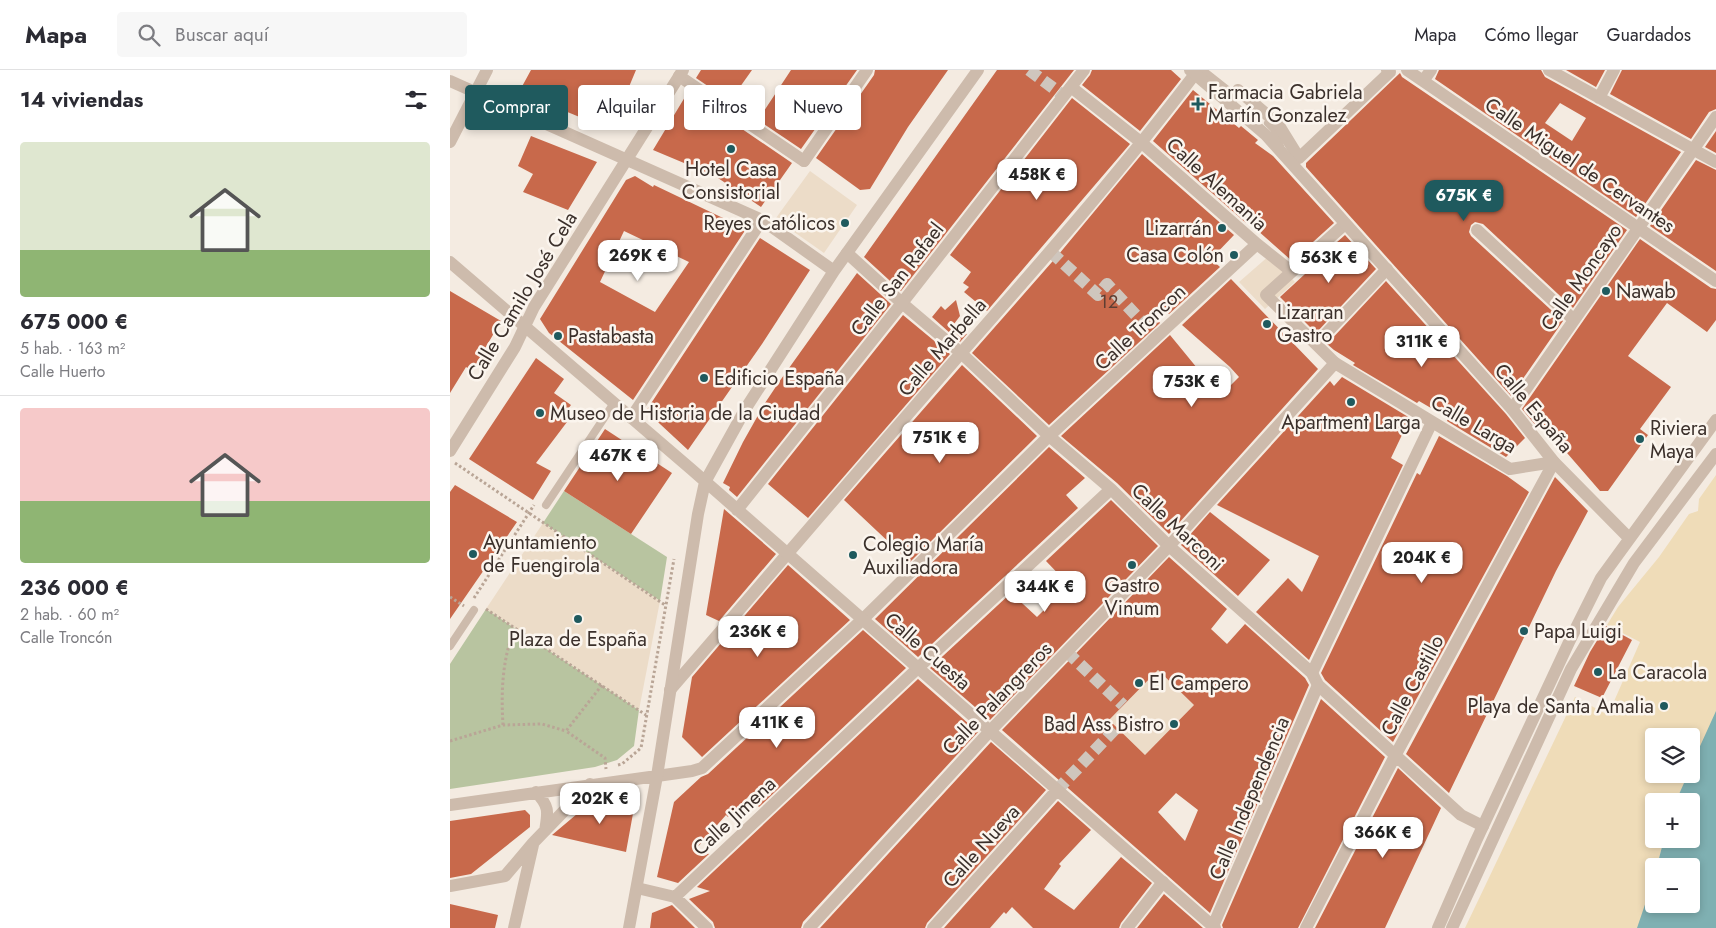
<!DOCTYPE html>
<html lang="es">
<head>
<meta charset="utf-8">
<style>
	body { margin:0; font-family:Jost,sans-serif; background:#f7f7f7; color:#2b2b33; height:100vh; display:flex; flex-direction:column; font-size:19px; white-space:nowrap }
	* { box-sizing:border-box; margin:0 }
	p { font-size:16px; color:#7c7c81 }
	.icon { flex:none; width:28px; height:28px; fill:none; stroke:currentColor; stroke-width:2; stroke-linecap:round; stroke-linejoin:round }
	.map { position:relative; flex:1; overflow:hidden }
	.drawer { display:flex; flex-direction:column; background:#fff; width:450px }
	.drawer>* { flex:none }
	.hud { position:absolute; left:15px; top:15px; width:475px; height:45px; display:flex; gap:10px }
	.controls { position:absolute; left:1195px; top:658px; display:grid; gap:10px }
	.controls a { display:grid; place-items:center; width:55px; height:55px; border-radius:5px; background:#fff; box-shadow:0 2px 8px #0003; font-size:25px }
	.price { position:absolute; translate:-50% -42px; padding:0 11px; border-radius:10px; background:#fff; color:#222; font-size:16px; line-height:32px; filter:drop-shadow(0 1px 2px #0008) }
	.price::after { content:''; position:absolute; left:50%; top:30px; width:15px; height:11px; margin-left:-8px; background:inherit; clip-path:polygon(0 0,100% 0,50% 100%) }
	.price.active { background:#1f5a5e; color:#fff }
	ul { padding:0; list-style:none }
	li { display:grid; align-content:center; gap:10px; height:265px; padding:0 20px }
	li+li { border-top:1px solid #e1e1e2 }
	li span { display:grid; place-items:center; height:155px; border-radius:5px; color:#555 }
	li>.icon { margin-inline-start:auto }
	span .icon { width:90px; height:90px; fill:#fffc; stroke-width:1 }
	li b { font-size:21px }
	h2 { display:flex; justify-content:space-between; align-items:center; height:60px; padding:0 20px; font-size:21px }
	.chip { padding:0 18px; border-radius:5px; background:#fff; box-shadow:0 2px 8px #0003; font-size:18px; line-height:45px }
	.chip.active { background:#1f5a5e; color:#fff }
	header { display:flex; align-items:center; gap:30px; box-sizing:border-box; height:70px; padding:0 25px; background:#fff; border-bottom:1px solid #e1e1e2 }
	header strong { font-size:24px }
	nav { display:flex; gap:28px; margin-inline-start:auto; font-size:18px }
	.search { width:350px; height:45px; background:#f7f7f7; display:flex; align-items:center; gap:12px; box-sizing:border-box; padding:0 18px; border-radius:5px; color:#7c7c81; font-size:19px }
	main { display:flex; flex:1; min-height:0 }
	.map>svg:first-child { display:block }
</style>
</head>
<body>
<header>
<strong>Mapa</strong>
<div class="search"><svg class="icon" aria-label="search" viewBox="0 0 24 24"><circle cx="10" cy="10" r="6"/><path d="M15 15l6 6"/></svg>Buscar aquí</div>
<nav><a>Mapa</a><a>Cómo llegar</a><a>Guardados</a></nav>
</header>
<main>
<section class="drawer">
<h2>14 viviendas<svg class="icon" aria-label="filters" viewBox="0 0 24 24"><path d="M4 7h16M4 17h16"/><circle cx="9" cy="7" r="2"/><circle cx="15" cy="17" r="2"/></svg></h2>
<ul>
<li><span style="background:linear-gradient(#dfe7d0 70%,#8fb573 0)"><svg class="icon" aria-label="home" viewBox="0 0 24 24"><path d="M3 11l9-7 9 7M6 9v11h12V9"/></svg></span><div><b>675 000 €</b><p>5 hab. · 163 m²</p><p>Calle Huerto</p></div></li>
<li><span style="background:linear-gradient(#f6c9c9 60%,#8fb573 0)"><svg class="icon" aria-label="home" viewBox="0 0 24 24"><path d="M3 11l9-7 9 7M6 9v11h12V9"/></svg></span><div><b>236 000 €</b><p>2 hab. · 60 m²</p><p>Calle Troncón</p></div></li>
</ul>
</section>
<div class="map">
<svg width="1266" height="858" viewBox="0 0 1266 858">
	<rect width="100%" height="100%" fill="#f4ebe1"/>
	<path fill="#b8c4a0" d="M114,421l103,66 -7,44 -117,-78z
		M36,539l153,101 -5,36 -17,14 -22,7 -145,22v-125z"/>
	<path fill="#efdcb8" d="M1266,405v240l-25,53v-32h-37v38h35l-13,27h-22v38h10l-7,27h-3c0,21 -8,43 -16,62h-173l110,-231 33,18 32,-73 -33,-17 11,-18 41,-50 30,-43 9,-3 1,-12z"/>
	<path fill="#ecdcc8" d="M360,101l47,34 -33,48 -47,-33 -1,-2z
		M820,185l25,27 -30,27 -26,-27z
		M93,453l117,78 -21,109 -153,-101z
		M708,600l36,35 -49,50 -36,-35z"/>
	<path fill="#7fb0b2" d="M1266,641v217h-79l17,-50v26h37v-38h-34l7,-27h27v-38h-15l12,-27h3v-8z"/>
	<path fill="#c8694b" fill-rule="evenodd" d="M81,0h105l-25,60 -92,-38z
		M251,0h51l-22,31 -34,-23z
		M341,0h66l-56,79 -43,-29z
		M425,0h73l-40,57 -38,62 -10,1 -44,-32 58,-83z
		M547,0h77l-173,221 -37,-34z
		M642,0h79l10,9 -41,52 -58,-46 8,-10z
		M989,0h102l4,7 136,75 -45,65 -201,-138zM1110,33l26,15 -14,23 -27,-18z
		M1116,0h39l-9,17z
		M1172,0h94v39l-7,3 -18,27 -81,-45z
		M950,3l2,4 225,153 -54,78 -90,-84 -8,-2 -4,3 -2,7 2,4 92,85 -52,75 -205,-229v-4z
		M743,20l46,38 2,-2 17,14 -3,3 18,13 61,67 -42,38 -44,-39 -2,1 -93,-82z
		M238,22l104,71 -31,44 -46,-31 -62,-26z
		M622,28l58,46 -143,167 -23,-19 5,-5 -6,-4 8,-11 -21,-17z
		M1266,61v22l-11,-6z
		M81,66l66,26 -29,48 -45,-18 10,-18 -15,-8z
		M692,84l92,81 -23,24 9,8 -51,47 -7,-7 -8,8 6,8 -111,102 -77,-72 87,-99z
		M1246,90l20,10v101l-66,-45z
		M185,106l18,11 1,-2 92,44 -113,171 -84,-67 -9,-14 86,-139zM174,161l65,31 -34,50 -55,-30z
		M895,165l31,34 -60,64 -36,-36 25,-23 -2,-2z
		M310,168l50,32 -48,74 -74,106 -42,-39z
		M1190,169l71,49 5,1v31l-9,12 -40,-29 -39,53 43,31 -31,42 8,6 -40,56h-8l-59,-68 -4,4 -15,-18z
		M407,203l34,31 -154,193 -8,-7 1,-3 -7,-4 20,-41 22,-39 14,-21z
		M781,209l87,90 -149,165 -52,-51 -56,-47 109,-101 50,61 19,-19 -9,-10 -48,-42z
		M936,211l120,133 19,24 -19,19 -59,-36 1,-3 -29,-17 -2,2 -64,-38 2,-2 -21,-13 -7,-6z
		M0,221l51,30 -29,50 -6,-4 -16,26z
		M506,230l4,16 -6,8 13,10 -7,8 -28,-25 9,-11 4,4z
		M453,245l47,39 -142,164 -40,-34z
		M86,288l28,21 -10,14 17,12 -10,13 6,4 -31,41 15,8 -18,29 -64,-41z
		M512,295l75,71 -127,126 -66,-62z
		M892,307l68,41 -19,40 12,7 -94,195 -53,-48 32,-34 14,14 17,-36 -102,-51 113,-124 4,5z
		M155,359l67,44 -41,61 -67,-43z
		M989,366l68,40 22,16 -136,250 -68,-62 -4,-7 96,-200 3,2z
		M599,377l36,31 -19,17 12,13 -160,149 -43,-38z
		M1105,407l33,34 -32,60 -107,222 -43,-39z
		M5,415l62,37 -67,97v-127z
		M661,430l47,46 -168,174 -60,-52 81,-75 26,24 32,-32 -23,-24z
		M274,439l52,45 -57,67 -13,-6z
		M760,442l60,48 -32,36 -57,-51z
		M719,487l58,52 -16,20 16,15 18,-20 60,54 4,7 -99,228 -208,-183zM708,600l36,35 -49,50 -36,-35zM726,723l22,17 -13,31 -27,-29z
		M338,495l62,55 -148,137 -20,-20 10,-60z
		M1156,556l26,14 -30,58 -28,-12 16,-34z
		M413,560l43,38 -147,139 -10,-11 -21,21 -2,-2 -31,35 14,4 -31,29 -21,-6 17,-75 27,-25 7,-3z
		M468,609l60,53 -175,190 -2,6h-86l-2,-6 -24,-23 21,-8 -13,-4z
		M871,629l64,58 -87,171h-75l-1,-3z
		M541,672l55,48 -119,133 -2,5h-105z
		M948,698l43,40 -56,120h-70z
		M146,728l38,10 -8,44 -74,-17z
		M608,731l33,29 -32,34 2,2 -17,23 30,21 47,-53 31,26 -31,40 -2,5h-86l-21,-21 -6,7 -2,-2 -14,16h-46z
		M75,740l5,5v12l-59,47 -21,4v-57z
		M714,824l39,34h-66z
		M0,834l48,11 -3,13h-45z
		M222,835l23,23h-45l2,-15z"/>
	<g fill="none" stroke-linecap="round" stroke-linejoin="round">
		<path stroke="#cfc6bd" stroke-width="12" stroke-dasharray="12 6" stroke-linecap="butt" d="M579,0l35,26
			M601,182l47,43 9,-11 49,53
			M617,582l56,53
			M607,720l60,-63"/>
		<path stroke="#b9a596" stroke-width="3" stroke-dasharray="2.5 2.5" stroke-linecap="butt" d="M5,393l210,142
			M0,527l14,9
			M24,528l60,-93
			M36,539l160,106
			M152,615l-36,46 39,27 1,11
			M53,655c-2,-33 -1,-66 12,-97
			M0,671l53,-16 39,-1 24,7
			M168,695l4,-1 19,-16 33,-189"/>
		<path stroke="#cdbbac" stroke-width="8" d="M818,53l6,6 6,17
			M96,435l68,-102
			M0,576l24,-36"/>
		<path stroke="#cdbbac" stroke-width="12" d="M749,0l34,27 5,-7 40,34 21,34 91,-86 -3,-2
			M1099,0l167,92
			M229,6l125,85
			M621,17l71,56 115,101 34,27
			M1149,28l15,-28
			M1027,160l97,90
			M397,183l55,50 59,50 88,83 62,53 58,57 143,127 6,12 143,130 22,11
			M866,274l71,-75
			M885,293l-69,-68 79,-71
			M1062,339l204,-292
			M220,620c98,-113 194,-226 292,-338 81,-92 162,-184 236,-282
			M207,706l35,-5 10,-3 161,-149 186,-183 208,-192
			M187,818l38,9 243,-229 193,-179
			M225,827l32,31
			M677,858l36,-46
			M856,858l89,-172 159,-294
			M1002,858l119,-259 63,-106 82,-109"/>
		<path stroke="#cdbbac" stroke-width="12" d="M740,0l76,65 246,274 42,53 75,76
			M957,0l309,211
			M0,11l312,139 72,51
			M973,11l8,-11
			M0,72l37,-72
			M354,91l63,-91
			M0,192l241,207 524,459
			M181,348l131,-198
			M0,381l65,-104 19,-40 149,-237
			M287,440l165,-207 182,-233
			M862,603l120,-251
			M86,722c14,15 12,20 9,39
			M0,735l207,-29
			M0,816l55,-10 28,-33 57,-59
			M763,856l105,-241
			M64,858l19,-83
			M179,858l28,-152 41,-262 7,-32 41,-74 88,-137 144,-201
			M359,858l181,-197 179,-185 166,-183 175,106 44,-7
			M483,858l124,-138
			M988,858l38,-87 94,-201 31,-62 115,-158"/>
	</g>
	<g fill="#1f5a5e" stroke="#fbf5ee" stroke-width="2">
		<path d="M745.5 26.5h5v5h5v5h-5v5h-5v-5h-5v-5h5z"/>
		<circle cx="281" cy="79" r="5"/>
		<circle cx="395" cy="153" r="5"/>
		<circle cx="772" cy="158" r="5"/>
		<circle cx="784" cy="185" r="5"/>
		<circle cx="1156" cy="221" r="5"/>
		<circle cx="817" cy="254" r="5"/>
		<circle cx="108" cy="266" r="5"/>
		<circle cx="254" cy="308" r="5"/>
		<circle cx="901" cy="332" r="5"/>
		<circle cx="90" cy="343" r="5"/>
		<circle cx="1190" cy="369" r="5"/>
		<circle cx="23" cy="484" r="5"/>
		<circle cx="403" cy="485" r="5"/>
		<circle cx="682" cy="495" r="5"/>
		<circle cx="128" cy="549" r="5"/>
		<circle cx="1074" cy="561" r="5"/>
		<circle cx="1148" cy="602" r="5"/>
		<circle cx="689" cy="613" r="5"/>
		<circle cx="1214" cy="636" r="5"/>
		<circle cx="724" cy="654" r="5"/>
	</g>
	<g text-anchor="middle" stroke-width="5" stroke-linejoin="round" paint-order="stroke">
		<g font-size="18" fill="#5e3e33">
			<text x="659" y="238">12</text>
		</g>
		<g font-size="20" fill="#3b302b" stroke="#fbf5ee" text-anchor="start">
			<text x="758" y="29">Farmacia Gabriela<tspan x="758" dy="23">Martín Gonzalez</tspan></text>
			<text x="281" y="106" text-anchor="middle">Hotel Casa<tspan x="281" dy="23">Consistorial</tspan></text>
			<text x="385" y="160" text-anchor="end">Reyes Católicos</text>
			<text x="762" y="165" text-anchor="end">Lizarrán</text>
			<text x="774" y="192" text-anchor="end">Casa Colón</text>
			<text x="1166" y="228">Nawab</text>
			<text x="827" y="249">Lizarran<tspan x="827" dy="23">Gastro</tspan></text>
			<text x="118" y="273">Pastabasta</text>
			<text x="264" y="315">Edificio España</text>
			<text x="100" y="350">Museo de Historia de la Ciudad</text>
			<text x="901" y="359" text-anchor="middle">Apartment Larga</text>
			<text x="1200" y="365">Riviera<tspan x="1200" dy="23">Maya</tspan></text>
			<text x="33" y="479">Ayuntamiento<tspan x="33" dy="23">de Fuengirola</tspan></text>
			<text x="413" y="481">Colegio María<tspan x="413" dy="23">Auxiliadora</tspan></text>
			<text x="682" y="522" text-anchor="middle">Gastro<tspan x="682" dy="23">Vinum</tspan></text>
			<text x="1084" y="568">Papa Luigi</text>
			<text x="128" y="576" text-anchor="middle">Plaza de España</text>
			<text x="1158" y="609">La Caracola</text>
			<text x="699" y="620">El Campero</text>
			<text x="1204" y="643" text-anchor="end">Playa de Santa Amalia</text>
			<text x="714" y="661" text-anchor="end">Bad Ass Bistro</text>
		</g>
		<g font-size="20" fill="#3b302b" stroke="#fbf5ee">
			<text transform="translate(1130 95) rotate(34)" y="7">Calle Miguel de Cervantes</text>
			<text transform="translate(767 114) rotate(42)" y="7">Calle Alemania</text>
			<text transform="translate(1131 207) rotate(-55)" y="7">Calle Moncayo</text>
			<text transform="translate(447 209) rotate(-52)" y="7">Calle San Rafael</text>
			<text transform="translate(72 226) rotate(-59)" y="7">Calle Camilo José Cela</text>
			<text transform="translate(690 257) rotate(-43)" y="7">Calle Troncon</text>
			<text transform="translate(492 277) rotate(-49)" y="7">Calle Marbella</text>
			<text transform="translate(1084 338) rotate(50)" y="7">Calle España</text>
			<text transform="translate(1024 354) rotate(30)" y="7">Calle Larga</text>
			<text transform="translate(728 457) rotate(43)" y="7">Calle Marconi</text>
			<text transform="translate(478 581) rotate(41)" y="7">Calle Cuesta</text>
			<text transform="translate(962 615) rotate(-62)" y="7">Calle Castillo</text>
			<text transform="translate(547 628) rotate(-46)" y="7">Calle Palangreros</text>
			<text transform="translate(799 728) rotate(-67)" y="7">Calle Independencia</text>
			<text transform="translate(284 746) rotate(-43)" y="7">Calle Jimena</text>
			<text transform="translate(531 776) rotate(-48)" y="7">Calle Nueva</text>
		</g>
	</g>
</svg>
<div class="controls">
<a><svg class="icon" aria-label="layers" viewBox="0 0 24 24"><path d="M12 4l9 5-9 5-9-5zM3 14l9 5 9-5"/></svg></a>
<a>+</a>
<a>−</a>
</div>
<b class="price" style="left:587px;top:131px">458K €</b>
<b class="price active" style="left:1014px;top:152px">675K €</b>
<b class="price" style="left:188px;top:212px">269K €</b>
<b class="price" style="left:879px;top:214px">563K €</b>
<b class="price" style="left:972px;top:298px">311K €</b>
<b class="price" style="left:742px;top:338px">753K €</b>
<b class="price" style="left:490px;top:394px">751K €</b>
<b class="price" style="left:168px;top:412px">467K €</b>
<b class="price" style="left:972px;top:514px">204K €</b>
<b class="price" style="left:595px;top:543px">344K €</b>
<b class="price" style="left:308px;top:588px">236K €</b>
<b class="price" style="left:327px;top:679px">411K €</b>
<b class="price" style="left:150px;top:755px">202K €</b>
<b class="price" style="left:933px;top:789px">366K €</b>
<div class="hud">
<a class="chip active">Comprar</a>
<a class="chip">Alquilar</a>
<a class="chip">Filtros</a>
<a class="chip">Nuevo</a>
</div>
</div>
</main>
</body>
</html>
